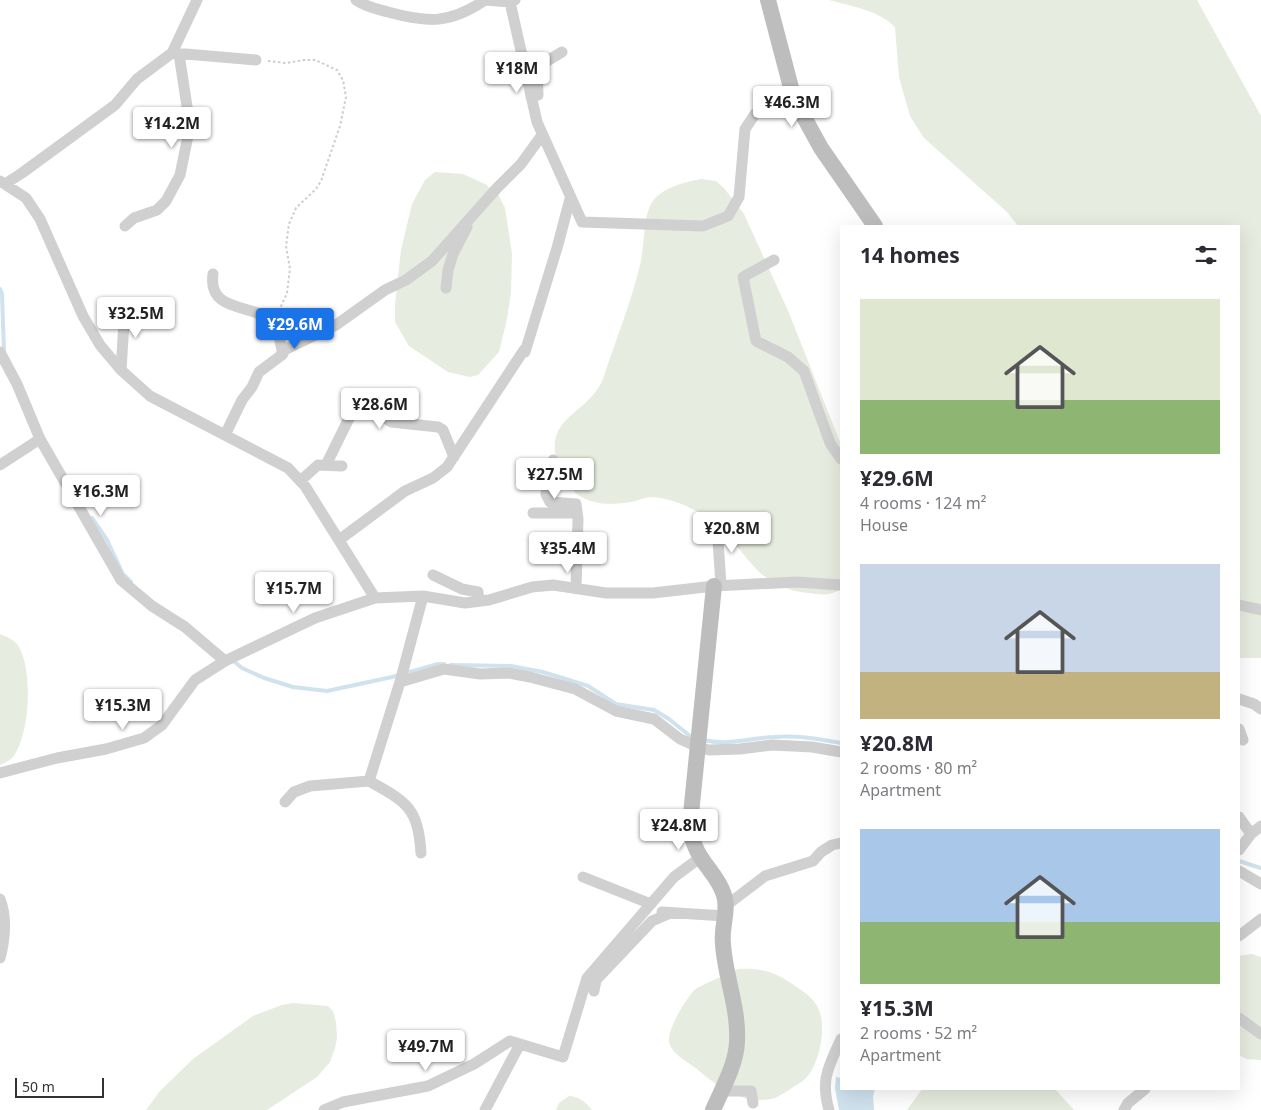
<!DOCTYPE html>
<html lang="en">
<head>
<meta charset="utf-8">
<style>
	body { margin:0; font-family:"Noto Sans",sans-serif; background:#f2f2f3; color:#2b2b33; height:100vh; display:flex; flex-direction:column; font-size:19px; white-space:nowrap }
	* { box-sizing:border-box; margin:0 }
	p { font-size:16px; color:#7c7c81 }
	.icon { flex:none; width:28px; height:28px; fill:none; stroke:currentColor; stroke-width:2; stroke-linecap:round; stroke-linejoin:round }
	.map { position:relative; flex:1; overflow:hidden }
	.details { position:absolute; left:840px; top:225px; width:400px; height:865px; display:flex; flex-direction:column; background:#fff; border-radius:0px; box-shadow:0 5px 20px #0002 }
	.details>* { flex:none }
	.scale { position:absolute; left:15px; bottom:12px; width:89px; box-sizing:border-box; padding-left:5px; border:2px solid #333; border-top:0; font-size:14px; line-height:18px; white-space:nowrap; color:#333; -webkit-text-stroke:4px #fff; paint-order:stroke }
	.price { position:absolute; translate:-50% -42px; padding:0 11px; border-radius:5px; background:#fff; color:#222; font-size:16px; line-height:32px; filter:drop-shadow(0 1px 2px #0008) }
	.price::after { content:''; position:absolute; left:50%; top:30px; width:15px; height:11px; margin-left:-8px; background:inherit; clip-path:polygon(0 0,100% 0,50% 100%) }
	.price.on { background:#1a73e8; color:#fff }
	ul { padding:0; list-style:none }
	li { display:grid; align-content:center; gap:10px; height:265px; padding:0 20px }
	li span { display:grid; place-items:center; height:155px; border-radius:0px; color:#555 }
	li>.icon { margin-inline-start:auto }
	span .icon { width:90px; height:90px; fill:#fffc; stroke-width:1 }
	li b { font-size:21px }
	h2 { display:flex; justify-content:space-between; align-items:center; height:60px; padding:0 20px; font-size:21px }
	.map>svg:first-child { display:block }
</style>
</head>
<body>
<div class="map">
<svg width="1261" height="1110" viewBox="0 0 1261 1110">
	<rect width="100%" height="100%" fill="#fff"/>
	<path fill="#e6ecdf" d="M829,0h368l64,116v542h-22v-432h-221l-11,-14 -83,-74 -14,-22 -11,-39 -4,-50c-16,-17 -45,-21 -66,-27z
		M435,172l28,2 22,10 13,10 7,14 7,46 -1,38 -4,27 -8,33 -21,23 -8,2 -22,-5 -39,-26 -14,-24v-17l6,-55 11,-46 13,-24z
		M702,179l14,2 8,7 20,26 45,99 51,129 1,5v142c-10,7 -21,6 -32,4 -12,-1 -26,-5 -36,-11 -15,-8 -24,-22 -35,-34 -12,-15 -25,-27 -42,-37 -11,-7 -34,-15 -47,-14 -6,1 -12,4 -18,5 -33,5 -57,1 -71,-32 -22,-55 31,-54 44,-94 12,-37 27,-73 36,-111 4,-15 4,-47 10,-59 9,-18 34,-24 52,-27z
		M0,634c7,3 15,6 19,13 14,25 11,87 -6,110 -3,4 -9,6 -13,8z
		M1251,954l10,3v103l-15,-1 -7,-4v-99z
		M738,969c24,-1 38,3 57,17 8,5 17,11 22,20 11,18 3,60 -13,74 -2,2 -26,17 -29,18 -5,2 -16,2 -22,2 -22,-4 -39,-16 -56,-31 -9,-7 -27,-16 -28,-28 -2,-11 19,-47 28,-53 13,-7 28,-13 41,-19z
		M293,1003l35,3 5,5 3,11 1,16 -2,10 -5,14 -13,15 -50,33h-121l13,-18 34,-33 60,-43 29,-11z
		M922,1089h133l19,21h-167z
		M569,1096c11,1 16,6 23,14h-36l3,-7z"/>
	<path fill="#cfe2ee" d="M836,1077l5,1v11h34l-2,7 1,14h-35l-4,-22z"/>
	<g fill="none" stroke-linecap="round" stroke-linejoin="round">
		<path stroke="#cfe2ee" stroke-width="4" d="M0,289l2,5 2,57
			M92,518l15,22 16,34 8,8
			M231,659l11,9 22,10 29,9 34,4 65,-14 46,-13h6
			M451,665l60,1 32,6 45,14 28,18 38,6 15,9 21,17 5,1
			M704,740c23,6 47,-2 70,-3 23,-2 45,2 67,6
			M1239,861l22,7"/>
		<path stroke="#cdcdcd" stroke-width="2" stroke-dasharray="2.5 2.5" stroke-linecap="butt" d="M268,61l18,2 18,-3h11l22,10 6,10 3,17 -6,29 -19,55 -5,8 -20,19 -7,16 -3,22 4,23 -3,24 -9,20"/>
		<path stroke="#d0d0d0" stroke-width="11" d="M356,0c10,7 21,9 32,12 40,11 62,12 97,-12
			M485,0l25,2
			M515,0l-5,2 27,120 45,100 121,4 25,-10 11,-19 6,-68 10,-15 22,-11 17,-4
			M174,53l82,7
			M531,97l7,-2 -1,-28 25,-15
			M0,181l26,17 14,21 43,97 17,29 21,25 29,26 138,72 17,18 70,112
			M5,184l17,-11 93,-68 22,-26 35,-26 25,-53
			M125,226l9,-8 23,-8 9,-9 14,-26 10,-49 -11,-72
			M774,260l-31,17 13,64 32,16 16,14 26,72 11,16
			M213,274c-6,41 44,28 61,50 6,8 6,21 9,30l-24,18 -7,15 -10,13 -17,35
			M446,288l2,-18 5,-16 14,-27
			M282,351l54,-26 49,-35 21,-10 26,-19 65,-73 24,-24 21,-29
			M0,352l17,32 23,55 81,141 31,26 33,21 40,34
			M121,370l4,-63
			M553,460l-7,34 4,8 26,2 2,15 -2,69
			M0,465l40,-26
			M326,465l32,-65 33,22 47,5 5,3 11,27
			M300,481l18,-16 24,1
			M533,513h44
			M717,526l4,59
			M339,540l66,-49 28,-13 14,-11 77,-117 1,2 32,-104 13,-49
			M433,575l29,14 16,3 1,9
			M1239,605l22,5
			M400,682l44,-13 36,5 28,-1 22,4 45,12 41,22 38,8 26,20 18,8 11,3 31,-1 32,-4 40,2 29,5
			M1239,699l15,5 7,5
			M1239,729l4,11
			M0,773l57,-15 49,-9 38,-11 18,-13 33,-45 30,-19 90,-43 60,-20 48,-2 42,7 24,-3 43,-13 21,-2 53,8h47l61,-7 83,-4 44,3
			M285,802l9,-10 16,-6 59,-5
			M1239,817l12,17
			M1239,850l12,-16 10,-8
			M421,853c-3,-45 -14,-51 -52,-72l31,-99 23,-86
			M1239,871l22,13
			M583,877l68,27
			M0,899c7,17 5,41 0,59
			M727,905l38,-29 48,-15 8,-9 11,-7 9,-2
			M662,912l63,4
			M1239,936l22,-17
			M594,991l2,-11 56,-59 16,-7
			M1239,1018l22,16
			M722,1091h29l2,12
			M324,1110l19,-8 85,-16 46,-22 36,-23 10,3
			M485,1110l35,-66 43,13 24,-79 87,-101 27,-20
			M829,1110c-9,-31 0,-44 12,-71
			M1124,1110l4,-7 17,-14"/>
		<path stroke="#bdbdbd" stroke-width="16" d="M768,0l26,99 27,49 54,78
			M713,1110c9,-21 23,-45 24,-68 2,-34 -12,-65 -14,-98 -2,-17 6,-33 1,-49 -6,-20 -22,-30 -29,-49 -3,-6 -4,-15 -5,-22l24,-238"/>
	</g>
</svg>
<div class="scale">50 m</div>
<b class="price" style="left:517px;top:94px">¥18M</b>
<b class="price" style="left:792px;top:128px">¥46.3M</b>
<b class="price" style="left:172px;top:149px">¥14.2M</b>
<b class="price" style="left:136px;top:339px">¥32.5M</b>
<b class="price on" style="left:295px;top:350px">¥29.6M</b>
<b class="price" style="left:380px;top:430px">¥28.6M</b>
<b class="price" style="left:555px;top:500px">¥27.5M</b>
<b class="price" style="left:101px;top:517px">¥16.3M</b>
<b class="price" style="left:732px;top:554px">¥20.8M</b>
<b class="price" style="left:568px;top:574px">¥35.4M</b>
<b class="price" style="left:294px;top:614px">¥15.7M</b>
<b class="price" style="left:123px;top:731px">¥15.3M</b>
<b class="price" style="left:679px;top:851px">¥24.8M</b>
<b class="price" style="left:426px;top:1072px">¥49.7M</b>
<section class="details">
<h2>14 homes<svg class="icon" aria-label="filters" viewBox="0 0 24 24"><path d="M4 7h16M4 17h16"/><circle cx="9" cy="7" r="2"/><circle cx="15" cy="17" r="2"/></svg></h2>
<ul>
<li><span style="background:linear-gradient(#dfe7d0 65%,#8fb573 0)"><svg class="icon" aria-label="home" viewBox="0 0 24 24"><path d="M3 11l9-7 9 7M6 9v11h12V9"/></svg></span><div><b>¥29.6M</b><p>4 rooms · 124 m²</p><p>House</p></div></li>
<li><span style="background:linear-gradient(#c9d6e8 70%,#c2b280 0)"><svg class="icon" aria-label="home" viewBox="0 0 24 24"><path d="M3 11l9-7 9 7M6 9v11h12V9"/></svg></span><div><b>¥20.8M</b><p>2 rooms · 80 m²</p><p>Apartment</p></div></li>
<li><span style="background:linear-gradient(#a9c7e8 60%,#8fb573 0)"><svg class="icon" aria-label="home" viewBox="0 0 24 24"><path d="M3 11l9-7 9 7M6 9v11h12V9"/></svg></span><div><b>¥15.3M</b><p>2 rooms · 52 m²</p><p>Apartment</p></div></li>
</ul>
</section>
</div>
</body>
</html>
